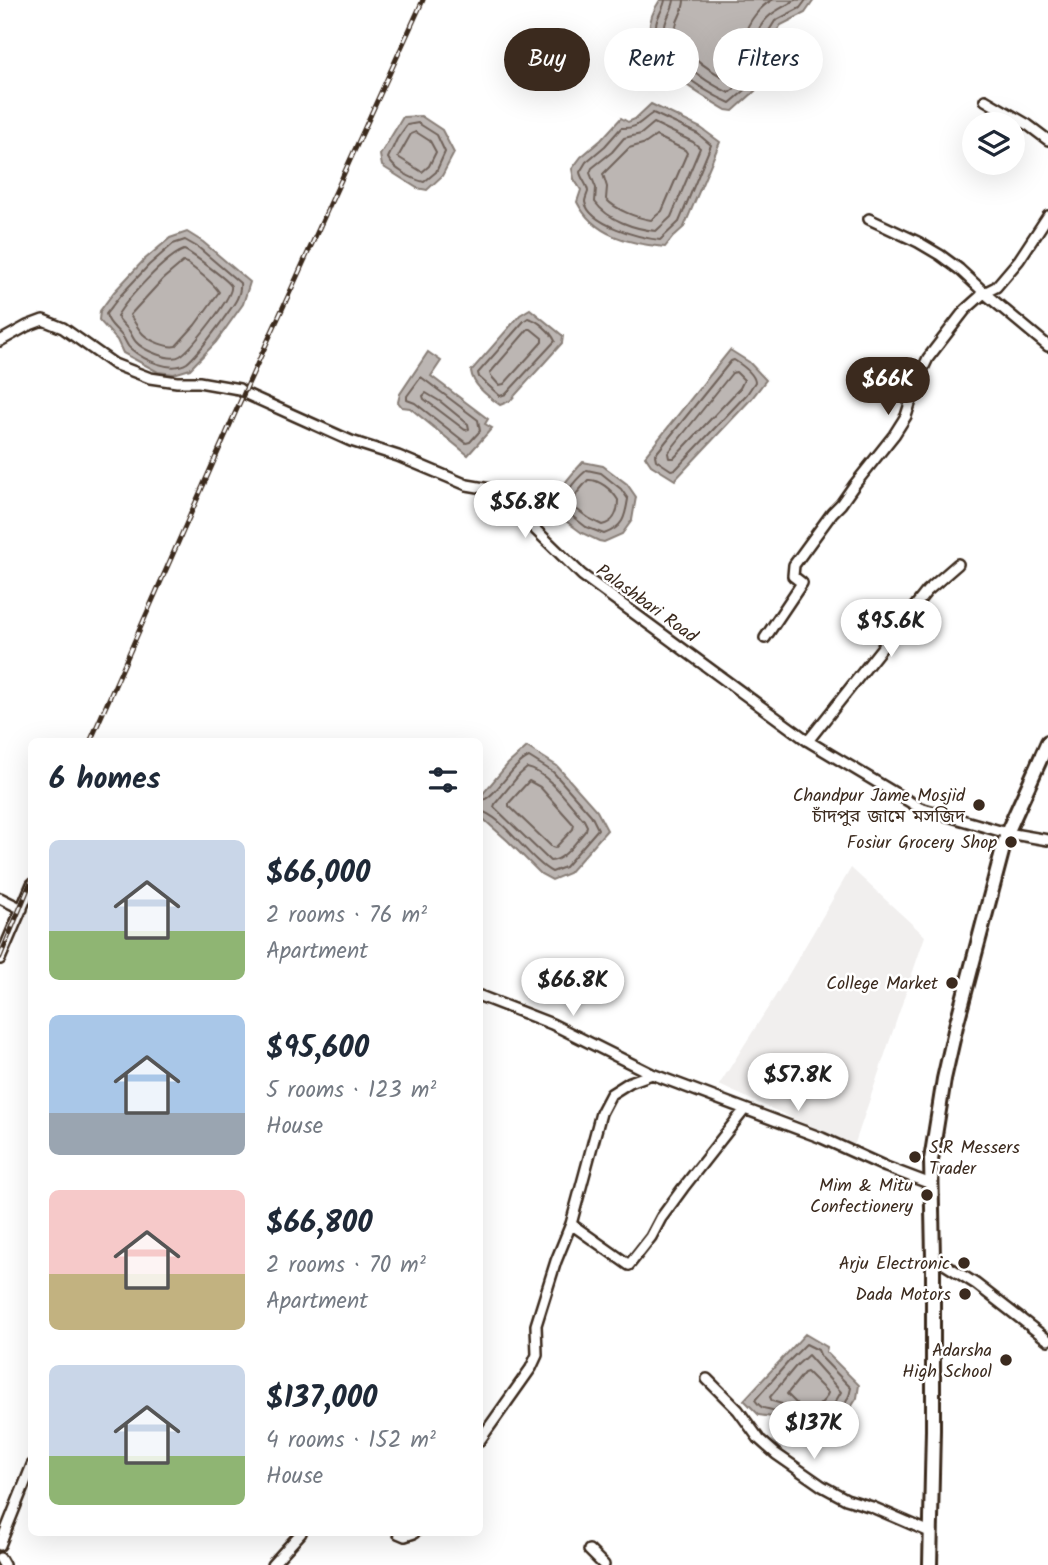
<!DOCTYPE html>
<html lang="en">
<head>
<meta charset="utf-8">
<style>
	body { margin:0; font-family:Kalam,"Noto Sans Bengali",sans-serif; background:#f2f2f3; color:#1f2937; height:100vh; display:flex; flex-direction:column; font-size:26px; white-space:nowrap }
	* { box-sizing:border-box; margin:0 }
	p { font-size:23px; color:#747a83 }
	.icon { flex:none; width:38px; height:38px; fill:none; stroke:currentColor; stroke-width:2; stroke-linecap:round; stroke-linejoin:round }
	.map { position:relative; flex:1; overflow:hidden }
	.drawer { position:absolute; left:28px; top:738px; width:455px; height:798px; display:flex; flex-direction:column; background:#fff; border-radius:10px; box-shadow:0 7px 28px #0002 }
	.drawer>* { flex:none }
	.hud { position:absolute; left:504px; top:28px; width:438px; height:63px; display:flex; gap:14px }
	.tools { position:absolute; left:962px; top:112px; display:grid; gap:14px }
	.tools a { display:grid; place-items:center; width:63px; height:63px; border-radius:50%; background:#fff; box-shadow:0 7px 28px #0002; font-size:35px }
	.price { position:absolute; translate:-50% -60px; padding:0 16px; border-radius:24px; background:#fff; color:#222; font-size:23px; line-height:46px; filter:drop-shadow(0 2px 4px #0008) }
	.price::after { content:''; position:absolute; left:50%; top:42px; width:21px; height:16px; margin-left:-10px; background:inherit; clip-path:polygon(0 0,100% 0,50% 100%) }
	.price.selected { background:#3b2a1e; color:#fff }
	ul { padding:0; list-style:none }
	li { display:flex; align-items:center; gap:21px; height:175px; padding:0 21px }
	li span { display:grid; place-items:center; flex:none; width:196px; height:140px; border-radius:10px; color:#555 }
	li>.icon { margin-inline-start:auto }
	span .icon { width:84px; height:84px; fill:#fffc; stroke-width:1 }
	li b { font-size:30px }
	h2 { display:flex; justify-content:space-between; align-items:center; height:84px; padding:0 21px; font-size:30px }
	.pill { padding:0 24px; border-radius:32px; background:#fff; box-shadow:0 7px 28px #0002; font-size:24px; line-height:63px }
	.pill.selected { background:#3b2a1e; color:#fff }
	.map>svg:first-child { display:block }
</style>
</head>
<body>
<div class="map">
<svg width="1048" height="1565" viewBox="0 0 1048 1565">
	<rect width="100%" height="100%" fill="#fff"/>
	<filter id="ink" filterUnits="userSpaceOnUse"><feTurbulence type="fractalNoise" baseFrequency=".0143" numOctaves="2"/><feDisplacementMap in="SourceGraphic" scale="14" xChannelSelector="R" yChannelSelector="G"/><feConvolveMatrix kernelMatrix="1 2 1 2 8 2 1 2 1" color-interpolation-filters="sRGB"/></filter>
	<g filter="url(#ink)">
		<path fill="#f1efee" d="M851,868l74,68 -71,210 -135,-61 64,-101z"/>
		<path fill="#bcb6b3" stroke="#887e77" stroke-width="2" d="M660,0h154l-9,13 -24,12 -10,14 -1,22 -3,10 -12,20 -22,20 -7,-1c-38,-23 -102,-57 -66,-110z
			M651,104l50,24 19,14 -36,85 -11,10 -8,10c-35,-3 -71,-11 -88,-45l4,-12 -7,-11 -2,-10 9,-12 20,-17 20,-22 7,4 7,-3z
			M421,116l21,14 12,23 -12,23 -15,14 -10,-2 -35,-22 -2,-11 23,-38z
			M187,232l16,10 47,40 -7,22 -27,38 -26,27 -16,5 -16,-2 -35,-19 -6,-13 -18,-20 1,-9 14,-19 30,-32 26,-22z
			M530,309l33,27 -1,7 -52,58 -10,4c-12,-9 -27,-19 -29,-34l49,-56z
			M730,350l19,12 17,18 -14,18 -77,82 -24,-15 -6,-9z
			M428,352l13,9 -10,15 57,43 -3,5 7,4 -24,27 -58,-47 -8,-1 -4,-5 2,-8z
			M583,462l20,4 24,18 9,13 -4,23 -10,14 -18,8 -5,-1 -17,-8 -27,-20c1,-24 13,-34 28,-51z
			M527,747l30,19 40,45 10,19 -38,43 -17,7 -11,-6 -33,-33 -28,-25v-19l28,-33z
			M805,1334l22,13 -1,5 33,33 -2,13 -11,17 -31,35 -13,-6 -30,-27 -13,-2 -15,-15z"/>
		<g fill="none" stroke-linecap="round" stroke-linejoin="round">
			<path stroke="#6f625a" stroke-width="2" d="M665,0c-1,9 -9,17 -9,26 -3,34 47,65 74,77l19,-16 11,-18 3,-10 2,-22 10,-16 25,-13 6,-8
				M674,0c-1,10 -8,17 -9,26 -4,28 43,57 64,67 11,-8 23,-21 26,-35 2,-9 -2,-19 3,-27 9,-18 21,-21 37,-31
				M684,0c0,11 -6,16 -8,26 -5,20 36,46 51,53 19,-12 15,-25 18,-44 3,-14 16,-29 27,-35
				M653,113l45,21 13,11 -32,77 -19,18c-19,-2 -71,-15 -75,-38 0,-3 2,-7 3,-10 0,-7 -7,-13 -8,-20l6,-10 19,-16 16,-18c17,1 19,-7 32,-15z
				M418,123l19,12 8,17 -9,20 -12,10c-12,-3 -31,-13 -36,-24l9,-19 10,-14z
				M654,123l39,19 7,6 -29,69 -15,14c-22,-2 -48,-11 -61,-29l1,-14 -6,-15 2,-5 20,-16 12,-14 17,-4z
				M416,132l14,9 6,11 -7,14 -7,6 -24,-15 13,-23z
				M656,136l29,14 2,3 -25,58 -11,9c-14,-2 -35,-10 -45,-21l1,-12 -4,-13 26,-26 17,-5z
				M185,240l14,8 41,35c2,14 -10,26 -18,38 -9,12 -24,33 -35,42 -16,10 -43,-3 -56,-14 -5,-3 -5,-9 -9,-13 -6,-8 -14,-12 -16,-22l14,-18 29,-31 24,-21z
				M184,250c6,2 45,31 47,36 3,10 -41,64 -51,70 -10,6 -37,-6 -44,-14 -1,-1 -5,-8 -6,-10 -4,-6 -10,-10 -13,-16 10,-17 49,-60 67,-66z
				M183,262l4,1c11,9 25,18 32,29l-24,33 -19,21c-9,2 -26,-5 -33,-12 -4,-4 -10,-14 -13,-19l33,-36z
				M528,318c10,2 23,14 27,23l-49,53 -6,2 -21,-19 -1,-4 46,-52z
				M528,329h3l11,9v4l-38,42 -5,1 -8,-9 -1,-3z
				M731,361l3,-1c8,5 20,13 21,22l-8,12 -71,75 -5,1 -15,-10 -1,-5z
				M736,372l8,8 -4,8 -66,70h-5l-1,-5 64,-80z
				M421,377l57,43 2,11 -10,11 -4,1 -51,-40 -8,-3v-4z
				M426,393l15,9 27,22 1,5 -4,1 -41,-31 -1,-3z
				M587,470l14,3 20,16 7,10c-3,19 -5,28 -24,35l-18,-7 -23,-18c0,-16 12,-29 24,-39z
				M588,480c11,-1 24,10 30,20 0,12 -3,22 -16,25l-12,-6 -18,-13 5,-13z
				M527,768c21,4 42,36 57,52l3,6 -1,4c-9,10 -22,31 -36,31l-56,-54 1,-3 24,-29z
				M529,781l11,6 34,38 -1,4 -18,19 -3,-1 -43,-41v-3z
				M480,801c15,-2 31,-36 49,-44l24,15 38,43 7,14 -33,38 -13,5c-21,-10 -51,-58 -72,-61
				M806,1344l12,6 3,7 30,31c-2,17 -25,43 -38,53 -14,-5 -23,-19 -35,-28 -10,-8 -13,1 -23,-13l35,-40z
				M808,1355l33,37 -8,14 -22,24 -29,-26 -10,-3 -2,-4 26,-31z
				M807,1372l21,21 -3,6 -15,16 -7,-5 -16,-16 17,-21z"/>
			<g stroke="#3b2a1e" stroke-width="14">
				<path id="minor" d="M985,100l43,25 20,15
					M869,219l49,23 22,13 19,14 29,27 60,50
					M0,341l27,-15 16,-6 20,8 51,36 36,14 27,4h22l40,7 5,4 107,48 47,15 69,29 23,4 17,13 75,73 226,166 112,67 87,25 41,7
					M765,638l37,-55 -9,-7 1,-11 38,-52 9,-9 14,-20 39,-49 12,-19 12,-37 10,-21 37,-48 19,-17 12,-6 23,-27 29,-44
					M808,741l119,-150 31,-27
					M0,898l22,11
					M0,959l32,-75
					M480,996l72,28 100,50 170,64 64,29 45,17
					M571,1224l58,41 22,-28 10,-19 22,-30 62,-79
					M933,1257l43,27 72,56
					M707,1379l31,31 21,29 17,15 46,32 24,13 26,8 58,25
					M480,1440l51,-72 6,-13 -1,-30 20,-64 15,-37 30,-111 10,-19 19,-12 22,-8
					M398,1533l7,3 9,-3
					M0,1545l32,-80
					M589,1550l15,15
					M0,1558l4,7
					M272,1565l29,-32"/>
			</g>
			<g stroke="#3b2a1e" stroke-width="18">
				<path id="major" d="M930,1565l3,-135v-173l-2,-97 13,-81 12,-53 51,-193 41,-91"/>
			</g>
			<use href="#minor" stroke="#fff" stroke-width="9"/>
			<use href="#major" stroke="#fff" stroke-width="12"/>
			<g stroke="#3b2a1e" stroke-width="5">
				<path id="rail" d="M90,742l154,-349 179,-393
					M0,957l32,-78"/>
			</g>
			<use href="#rail" stroke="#fff" stroke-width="2.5" stroke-dasharray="8" stroke-linecap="butt"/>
		</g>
	</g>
	<g fill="#3b2a1e" stroke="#fff" stroke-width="2.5">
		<circle cx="979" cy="805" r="7"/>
		<circle cx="1011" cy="842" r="7"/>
		<circle cx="952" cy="983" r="7"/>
		<circle cx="915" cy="1157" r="7"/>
		<circle cx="927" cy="1195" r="7"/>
		<circle cx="964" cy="1263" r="7"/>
		<circle cx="965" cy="1294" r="7"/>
		<circle cx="1006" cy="1360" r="7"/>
	</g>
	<g text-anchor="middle" stroke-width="5" stroke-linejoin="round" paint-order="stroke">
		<g font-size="18" fill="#3b2a1e" stroke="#fff">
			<text transform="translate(647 603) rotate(36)" y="6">Palashbari Road</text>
		</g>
		<g font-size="18" fill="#3b2a1e" stroke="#fff" text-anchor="end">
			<text x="965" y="801">Chandpur Jame Mosjid<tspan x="965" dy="21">চাঁদপুর জামে মসজিদ</tspan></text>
			<text x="997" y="848">Fosiur Grocery Shop</text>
			<text x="938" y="989">College Market</text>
			<text x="929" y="1153" text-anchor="start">S.R Messers<tspan x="929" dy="21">Trader</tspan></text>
			<text x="913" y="1191">Mim &amp; Mitu<tspan x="913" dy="21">Confectionery</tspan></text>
			<text x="950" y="1269">Arju Electronic</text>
			<text x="951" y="1300">Dada Motors</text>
			<text x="992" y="1356">Adarsha<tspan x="992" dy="21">High School</tspan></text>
		</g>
	</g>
</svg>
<div class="tools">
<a><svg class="icon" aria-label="layers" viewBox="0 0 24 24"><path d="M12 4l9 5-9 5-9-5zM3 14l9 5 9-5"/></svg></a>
</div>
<b class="price selected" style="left:888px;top:417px">$66K</b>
<b class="price" style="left:525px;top:540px">$56.8K</b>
<b class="price" style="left:891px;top:659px">$95.6K</b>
<b class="price" style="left:573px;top:1018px">$66.8K</b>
<b class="price" style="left:798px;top:1113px">$57.8K</b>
<b class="price" style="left:814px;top:1461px">$137K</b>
<div class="hud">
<a class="pill selected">Buy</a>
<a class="pill">Rent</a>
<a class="pill">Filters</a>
</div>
<section class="drawer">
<h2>6 homes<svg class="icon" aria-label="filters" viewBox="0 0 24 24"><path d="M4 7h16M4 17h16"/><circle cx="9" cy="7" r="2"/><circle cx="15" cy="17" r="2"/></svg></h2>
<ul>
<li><span style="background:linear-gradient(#c9d6e8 65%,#8fb573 0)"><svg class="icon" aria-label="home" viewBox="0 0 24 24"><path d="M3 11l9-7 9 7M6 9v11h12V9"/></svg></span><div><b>$66,000</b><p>2 rooms · 76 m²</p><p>Apartment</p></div></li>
<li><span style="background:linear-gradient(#a9c7e8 70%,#9aa5b1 0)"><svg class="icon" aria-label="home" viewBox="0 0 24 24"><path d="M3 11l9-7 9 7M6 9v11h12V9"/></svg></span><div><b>$95,600</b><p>5 rooms · 123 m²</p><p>House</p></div></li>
<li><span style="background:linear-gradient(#f6c9c9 60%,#c2b280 0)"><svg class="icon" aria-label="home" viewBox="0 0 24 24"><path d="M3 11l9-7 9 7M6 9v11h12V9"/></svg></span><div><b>$66,800</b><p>2 rooms · 70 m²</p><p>Apartment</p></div></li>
<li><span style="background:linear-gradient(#c9d6e8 65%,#8fb573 0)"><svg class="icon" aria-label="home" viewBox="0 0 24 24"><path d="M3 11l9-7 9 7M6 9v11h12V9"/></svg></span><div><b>$137,000</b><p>4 rooms · 152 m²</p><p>House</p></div></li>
</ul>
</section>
</div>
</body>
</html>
